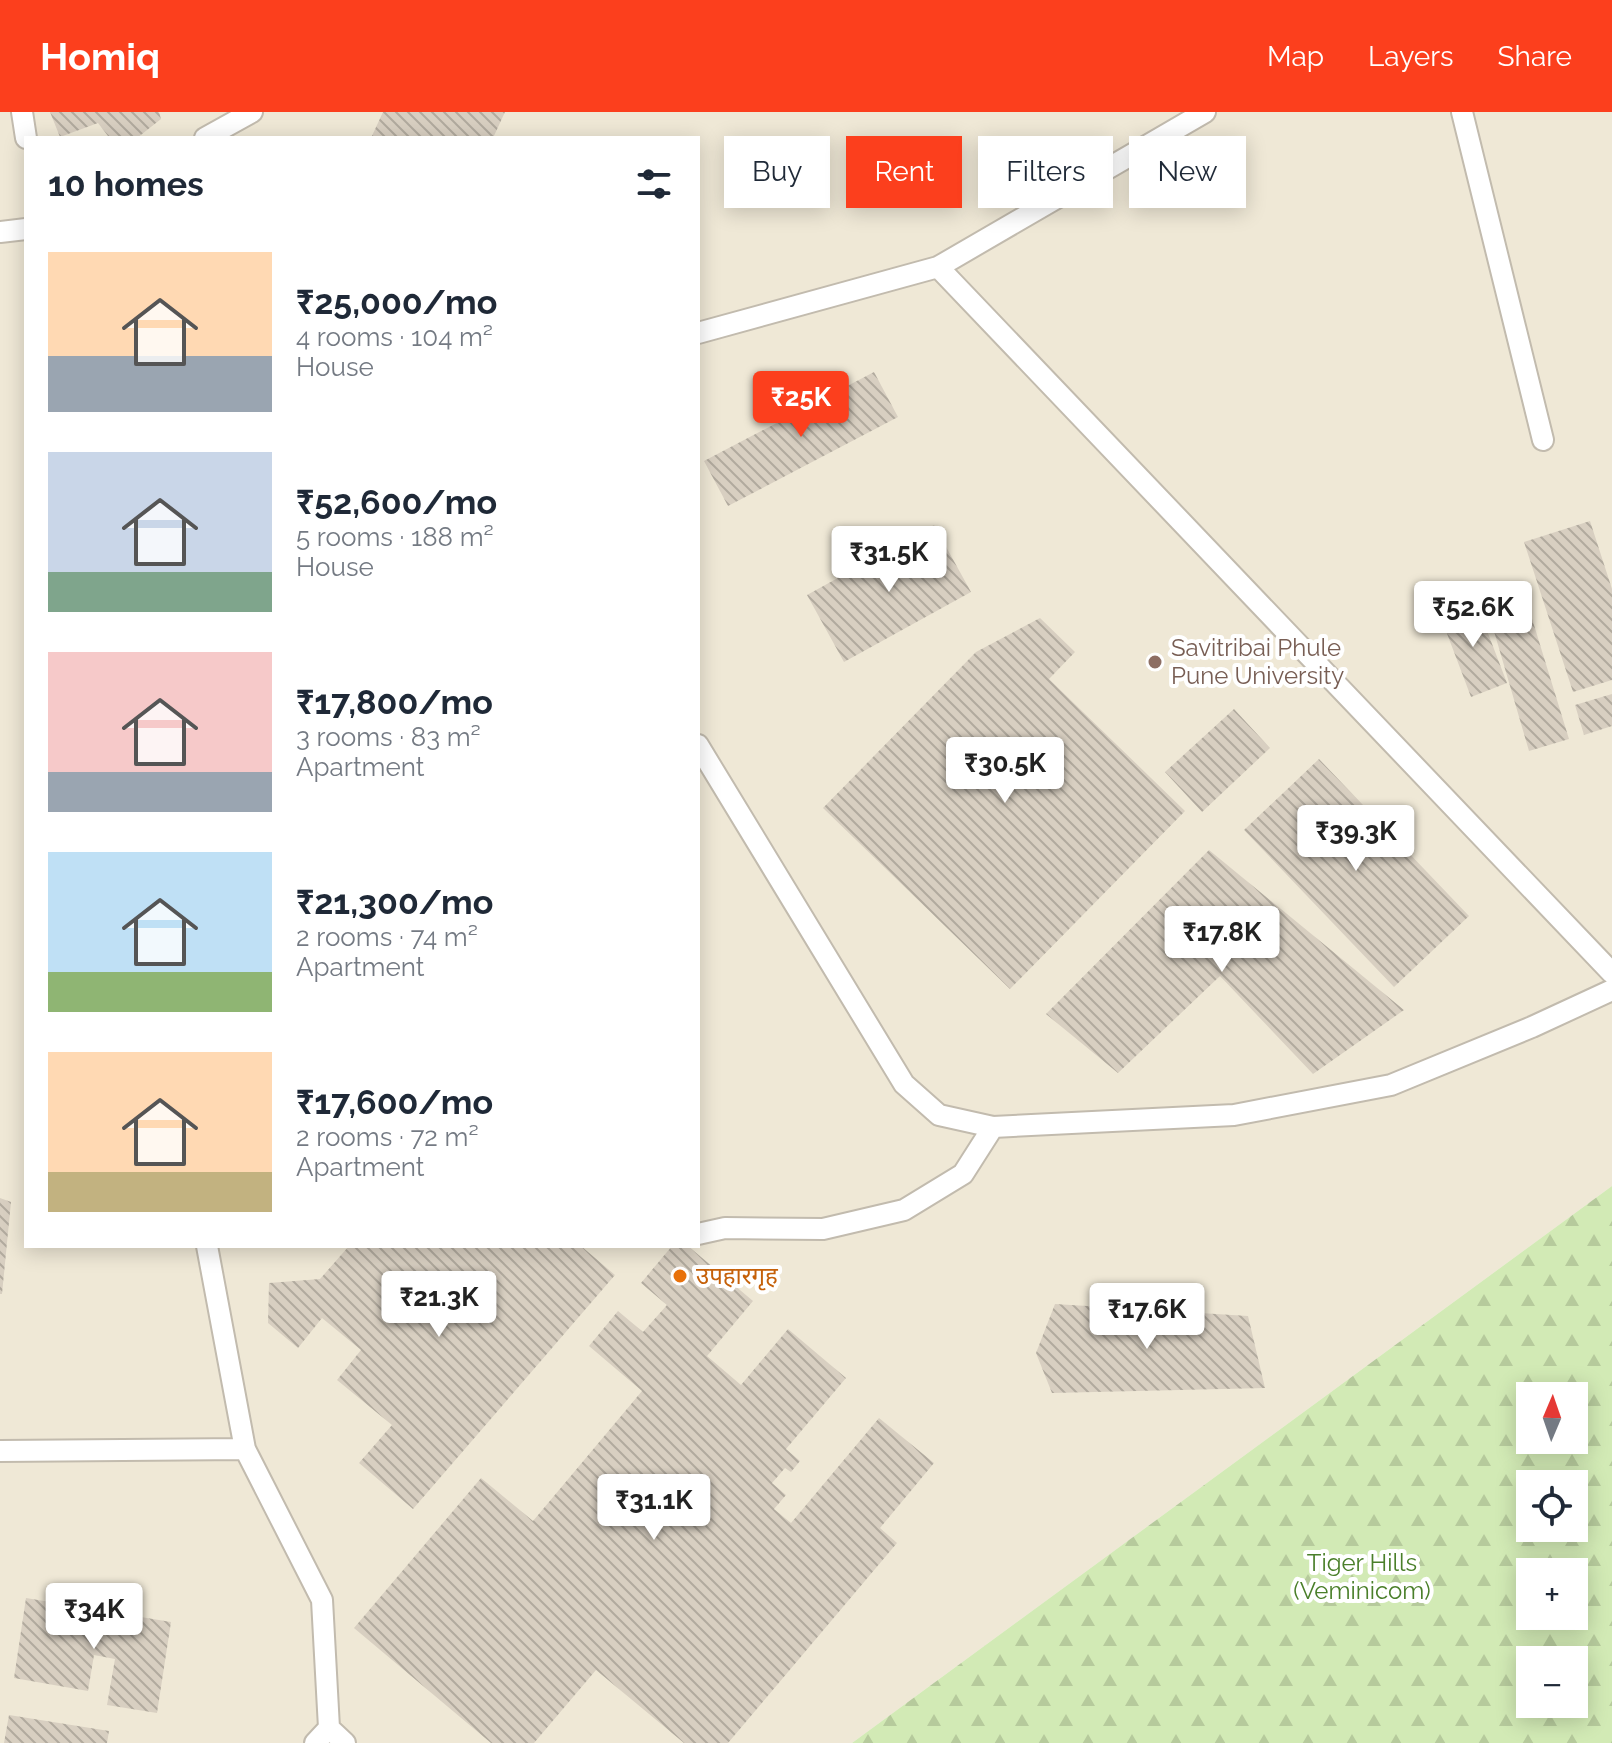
<!DOCTYPE html>
<html lang="en">
<head>
<meta charset="utf-8">
<style>
	body { margin:0; font-family:Raleway,"Noto Sans Devanagari",sans-serif; background:#f2f2f3; color:#1f2937; height:100vh; display:flex; flex-direction:column; font-size:30px; white-space:nowrap }
	* { box-sizing:border-box; margin:0 }
	p { font-size:26px; color:#747a83 }
	.icon { flex:none; width:44px; height:44px; fill:none; stroke:currentColor; stroke-width:2; stroke-linecap:round; stroke-linejoin:round }
	.map { position:relative; flex:1; overflow:hidden }
	.panel { position:absolute; left:24px; top:24px; width:676px; height:1112px; display:flex; flex-direction:column; background:#fff; border-radius:0px; box-shadow:0 4px 20px #0003 }
	.panel>* { flex:none }
	.top-card { position:absolute; left:724px; top:24px; width:760px; height:72px; display:flex; gap:16px }
	.needle { width:52px; rotate:2deg }
	.buttons { position:absolute; left:1516px; top:1270px; display:grid; gap:16px }
	.buttons a { display:grid; place-items:center; width:72px; height:72px; border-radius:0px; background:#fff; box-shadow:0 4px 20px #0003; font-size:40px }
	.price { position:absolute; translate:-50% -68px; padding:0 18px; border-radius:8px; background:#fff; color:#222; font-size:26px; line-height:52px; filter:drop-shadow(0 2px 4px #0008) }
	.price::after { content:''; position:absolute; left:50%; top:48px; width:24px; height:18px; margin-left:-12px; background:inherit; clip-path:polygon(0 0,100% 0,50% 100%) }
	.price.selected { background:#fc3f1d; color:#fff }
	ul { padding:0; list-style:none }
	li { display:flex; align-items:center; gap:24px; height:200px; padding:0 24px }
	li span { display:grid; place-items:center; flex:none; width:224px; height:160px; border-radius:0px; color:#555 }
	li>.icon { margin-inline-start:auto }
	span .icon { width:96px; height:96px; fill:#fffc; stroke-width:1 }
	li b { font-size:34px }
	h2 { display:flex; justify-content:space-between; align-items:center; height:96px; padding:0 24px; font-size:34px }
	.chip { padding:0 28px; border-radius:0px; background:#fff; box-shadow:0 4px 20px #0003; font-size:28px; line-height:72px }
	.chip.selected { background:#fc3f1d; color:#fff }
	header { display:flex; align-items:center; gap:48px; box-sizing:border-box; height:112px; padding:0 40px; background:#fc3f1d; color:#fff }
	header strong { font-size:38px }
	nav { display:flex; gap:44px; margin-inline-start:auto; font-size:28px }
	.map>svg:first-child { display:block }
</style>
</head>
<body>
<header>
<strong>Homiq</strong>
<nav><a>Map</a><a>Layers</a><a>Share</a></nav>
</header>
<div class="map">
<svg width="1612" height="1631" viewBox="0 0 1612 1631">
	<defs>
		<pattern id="forest-firs" width="22" height="20" patternUnits="userSpaceOnUse" patternTransform="scale(2)"><rect width="22" height="20" fill="#d2eab5"/><path d="M5 1l3.5 6h-7zM16 11l3.5 6h-7z" fill="#b6ca9c"/></pattern>
		<pattern id="building-back-hatch" width="6" height="6" patternUnits="userSpaceOnUse" patternTransform="scale(2)"><rect width="6" height="6" fill="#d8cfc1"/><path d="M-1 5l2 2M0 0l6 6M5-1l2 2" fill="none" stroke="#b1aa9e"/></pattern>
	</defs>
	<rect width="100%" height="100%" fill="#f6f3ec"/>
	<path fill="#efe8d6" fill-rule="evenodd" d="M0,0h1612v1074l-760,557h-852zM26,26h672v1108h-672z"/>
	<path fill="url(#forest-firs)" fill-rule="evenodd" d="M1612,1074v557h-760zM1530,1284h44v44h-44zM1530,1372h44v44h-44zM1530,1460h44v44h-44zM1530,1548h44v44h-44z"/>
	<path fill="url(#building-back-hatch)" d="M50,0h109l2,7 -24,19 -29,-2 -10,-13 -38,14z
		M383,0h122l-12,26h-122z
		M874,260l24,45 -170,89 -24,-45z
		M1590,409l22,68v91l-39,12 -49,-150z
		M934,413l37,67 -127,70 -37,-67z
		M1522,474l47,153 -40,12 -45,-154z
		M1476,490l31,81 -36,14 -31,-82z
		M1040,506l35,34 -26,27 136,132 -175,178 -187,-181 153,-156z
		M1612,582v32l-28,9 -9,-30z
		M1234,597l36,39 -68,64 -37,-40z
		M1319,647l150,157 -75,71 -150,-157z
		M1209,738l195,160 -91,64 -93,-98 -102,97 -72,-59z
		M0,1086l11,4 -9,92h-2z
		M349,1134h232l34,29 -202,234 -54,-46 33,-38 -55,-45 24,-30 -39,-32 -24,30 -30,-25 1,-40 51,-4z
		M672,1134h16l65,55 -46,55 34,29 47,-56 58,49 -60,71 14,12 -9,11 -6,-4 -13,15 14,12 -12,14 17,14 88,-105 55,45 -54,65 17,15 -169,200h-44l-88,-73 -62,73h-43l-137,-115 127,-150 52,43 109,-130 -53,-45 29,-35 25,21 24,-27 -26,-22z
		M1055,1192l193,12 17,72 -213,5 -16,-40z
		M26,1486l145,24 -14,91 -50,-8 8,-46 -21,-4 -6,36 -74,-13z
		M9,1603l100,16 -2,12h-103z"/>
	<g fill="none" stroke-linecap="round" stroke-linejoin="round">
		<g stroke="#c2bbae" stroke-width="24">
			<path id="lane" d="M22,0l4,26
				M1462,0l81,328
				M205,26l47,-26
				M0,120l26,-3
				M938,155l674,706
				M698,221l240,-66 267,-155
				M698,633l206,339 35,31 54,12 241,-12 157,-30 141,-58 80,-37
				M698,1122l27,-6 98,1 81,-19 59,-36 30,-47
				M245,1337l77,151 7,128 16,15
				M0,1339l245,-2 -38,-203
				M315,1631l14,-15"/>
		</g>
		<use href="#lane" stroke="#fff" stroke-width="20"/>
	</g>
	<circle fill="#8d6e63" stroke="#fff" stroke-width="3" cx="1155" cy="550" r="8"/>
	<circle fill="#e8710a" stroke="#fff" stroke-width="3" cx="680" cy="1164" r="8"/>
	<g text-anchor="middle" stroke-width="8" stroke-linejoin="round" paint-order="stroke">
		<g font-size="24" fill="#785e54" stroke="#fff" text-anchor="start">
			<text x="1171" y="544">Savitribai Phule<tspan x="1171" dy="28">Pune University</tspan></text>
		</g>
		<g font-size="24" fill="#c56008" stroke="#fff" text-anchor="start">
			<text x="696" y="1172">उपहारगृह</text>
		</g>
		<g font-size="24" fill="#4a7f2a" stroke="#fff">
			<text x="1362" y="1459">Tiger Hills<tspan x="1362" dy="28">(Veminicom)</tspan></text>
		</g>
	</g>
</svg>
<div class="buttons">
<a><svg class="needle" viewBox="-14 -14 28 28"><path d="M0-13l5 13h-10z" fill="#e53935"/><path d="M0 13l5-13h-10z" fill="#747a83"/></svg></a>
<a><svg class="icon" aria-label="locate" viewBox="0 0 24 24"><circle cx="12" cy="12" r="6"/><path d="M12 2v4M12 18v4M2 12h4M18 12h4"/></svg></a>
<a>+</a>
<a>−</a>
</div>
<b class="price selected" style="left:801px;top:327px">₹25K</b>
<b class="price" style="left:889px;top:482px">₹31.5K</b>
<b class="price" style="left:1473px;top:537px">₹52.6K</b>
<b class="price" style="left:1005px;top:693px">₹30.5K</b>
<b class="price" style="left:1356px;top:761px">₹39.3K</b>
<b class="price" style="left:1222px;top:862px">₹17.8K</b>
<b class="price" style="left:439px;top:1227px">₹21.3K</b>
<b class="price" style="left:1147px;top:1239px">₹17.6K</b>
<b class="price" style="left:654px;top:1430px">₹31.1K</b>
<b class="price" style="left:94px;top:1539px">₹34K</b>
<div class="top-card">
<a class="chip">Buy</a>
<a class="chip selected">Rent</a>
<a class="chip">Filters</a>
<a class="chip">New</a>
</div>
<section class="panel">
<h2>10 homes<svg class="icon" aria-label="filters" viewBox="0 0 24 24"><path d="M4 7h16M4 17h16"/><circle cx="9" cy="7" r="2"/><circle cx="15" cy="17" r="2"/></svg></h2>
<ul>
<li><span style="background:linear-gradient(#ffd9b3 65%,#9aa5b1 0)"><svg class="icon" aria-label="home" viewBox="0 0 24 24"><path d="M3 11l9-7 9 7M6 9v11h12V9"/></svg></span><div><b>₹25,000/mo</b><p>4 rooms · 104 m²</p><p>House</p></div></li>
<li><span style="background:linear-gradient(#c9d6e8 75%,#7fa58c 0)"><svg class="icon" aria-label="home" viewBox="0 0 24 24"><path d="M3 11l9-7 9 7M6 9v11h12V9"/></svg></span><div><b>₹52,600/mo</b><p>5 rooms · 188 m²</p><p>House</p></div></li>
<li><span style="background:linear-gradient(#f6c9c9 75%,#9aa5b1 0)"><svg class="icon" aria-label="home" viewBox="0 0 24 24"><path d="M3 11l9-7 9 7M6 9v11h12V9"/></svg></span><div><b>₹17,800/mo</b><p>3 rooms · 83 m²</p><p>Apartment</p></div></li>
<li><span style="background:linear-gradient(#bfe0f5 75%,#8fb573 0)"><svg class="icon" aria-label="home" viewBox="0 0 24 24"><path d="M3 11l9-7 9 7M6 9v11h12V9"/></svg></span><div><b>₹21,300/mo</b><p>2 rooms · 74 m²</p><p>Apartment</p></div></li>
<li><span style="background:linear-gradient(#ffd9b3 75%,#c2b280 0)"><svg class="icon" aria-label="home" viewBox="0 0 24 24"><path d="M3 11l9-7 9 7M6 9v11h12V9"/></svg></span><div><b>₹17,600/mo</b><p>2 rooms · 72 m²</p><p>Apartment</p></div></li>
</ul>
</section>
</div>
</body>
</html>
